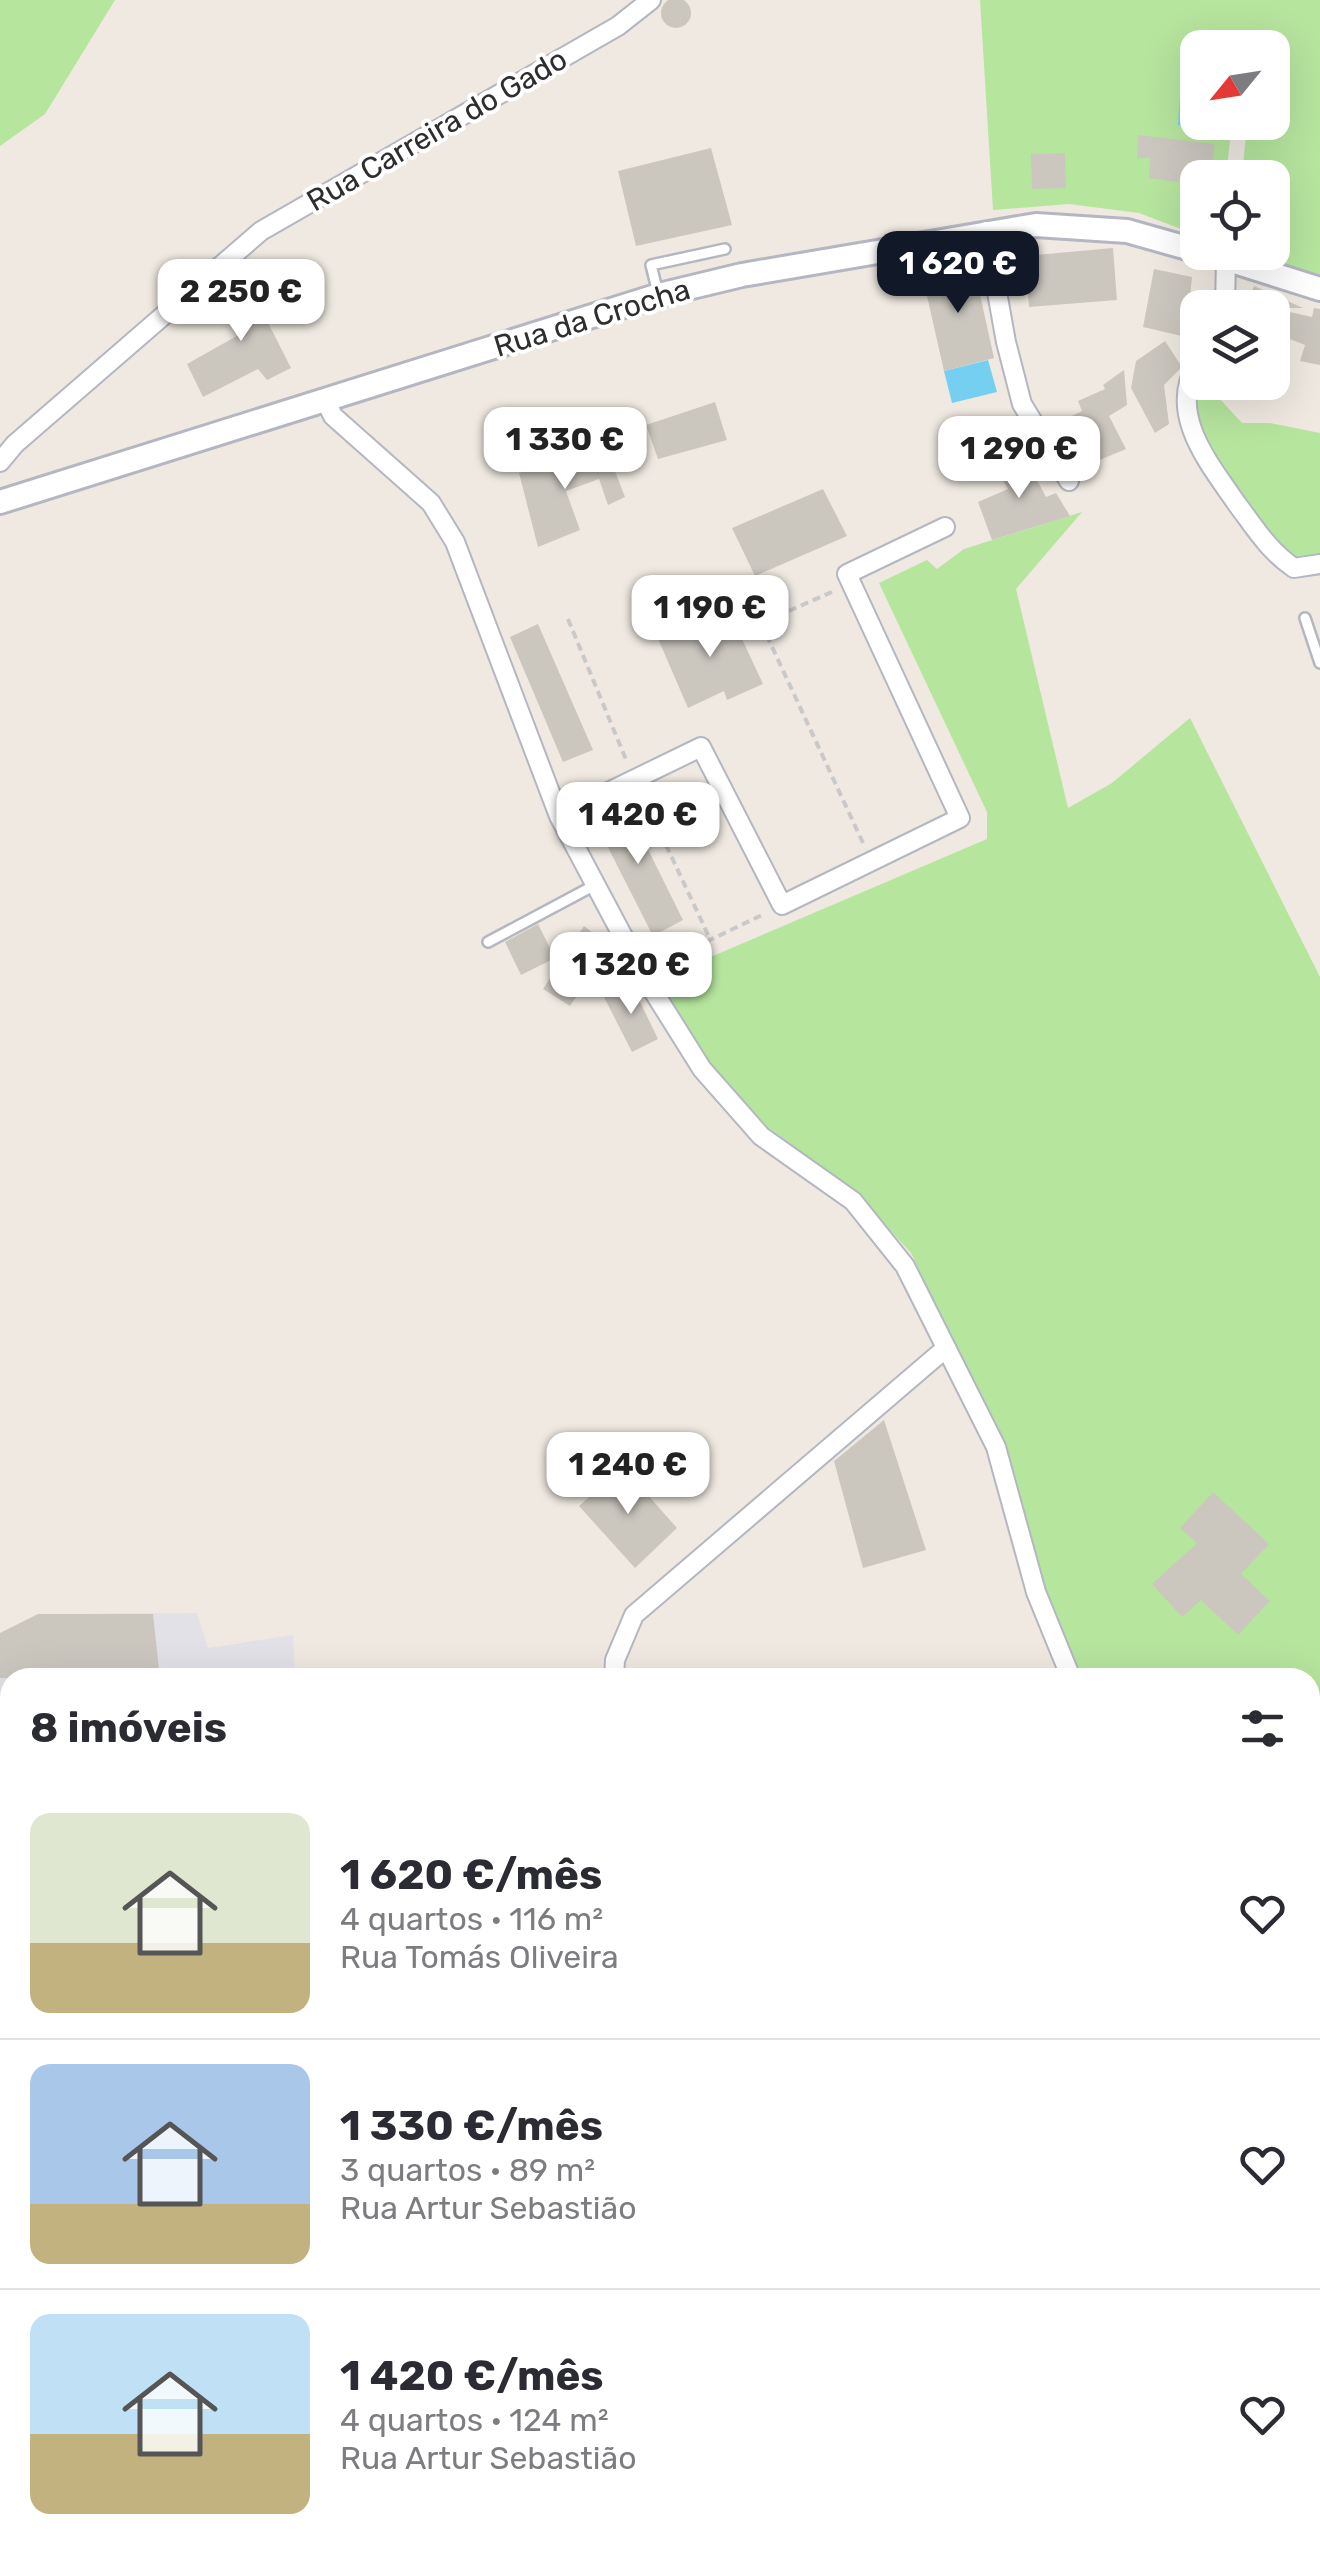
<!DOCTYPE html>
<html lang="pt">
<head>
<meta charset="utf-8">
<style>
	body { margin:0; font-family:Rubik,sans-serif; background:#f2f2f3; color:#2b2b33; height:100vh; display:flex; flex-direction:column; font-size:38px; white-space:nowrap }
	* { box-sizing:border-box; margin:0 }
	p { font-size:32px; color:#7c7c81 }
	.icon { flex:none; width:55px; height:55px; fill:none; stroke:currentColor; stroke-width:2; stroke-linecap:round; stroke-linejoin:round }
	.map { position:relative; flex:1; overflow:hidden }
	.sheet { position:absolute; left:0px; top:1668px; width:1320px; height:892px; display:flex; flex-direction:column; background:#fff; border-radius:30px 30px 0 0; box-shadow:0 10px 40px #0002 }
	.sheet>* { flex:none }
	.needle { width:65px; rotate:240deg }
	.buttons { position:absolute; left:1180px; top:30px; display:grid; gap:20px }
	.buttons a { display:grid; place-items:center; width:110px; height:110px; border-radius:20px; background:#fff; box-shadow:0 10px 40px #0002; font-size:50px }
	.price { position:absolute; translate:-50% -85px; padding:0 22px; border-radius:20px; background:#fff; color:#222; font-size:32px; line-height:65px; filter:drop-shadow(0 2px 5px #0008) }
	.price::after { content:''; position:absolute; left:50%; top:60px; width:30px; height:22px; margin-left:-15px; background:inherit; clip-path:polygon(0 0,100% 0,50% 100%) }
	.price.on { background:#111827; color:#fff }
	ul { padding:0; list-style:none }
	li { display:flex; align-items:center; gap:30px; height:250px; padding:0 30px }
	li+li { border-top:2px solid #e1e1e2 }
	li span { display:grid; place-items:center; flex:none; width:280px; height:200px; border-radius:20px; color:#555 }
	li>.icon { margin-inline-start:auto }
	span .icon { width:120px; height:120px; fill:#fffc; stroke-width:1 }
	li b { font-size:42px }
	h2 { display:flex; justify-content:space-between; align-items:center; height:120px; padding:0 30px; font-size:42px }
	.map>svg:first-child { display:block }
</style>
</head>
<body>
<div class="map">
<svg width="1320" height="2559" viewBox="0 0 1320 2559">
	<rect width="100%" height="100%" fill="#efe9e1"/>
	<path fill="#e3e1e8" d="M197,1613l11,35 85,-13 2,42 -285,1v633l-10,2v-680l38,-19z"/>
	<path fill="#b6e59e" d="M0,0h115l-70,114 -45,32z
		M980,0h340v274l-73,-21 25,-1v-74l-30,-1 5,-54 25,-1v-74h-74v74l34,1 -6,54 -28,1 -1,57 -58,-22 -70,-9 -76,6z
		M1198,382l7,1 37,40h28l50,10v122l-27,5 -17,-12 -72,-100 -12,-51z
		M1082,512l-66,77 52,219 44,-25 78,-65 130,259v1190h-10v-489l-230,-1 -35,-86 -41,-145 -93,-193 -53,-58 -90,-68 -60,-64 -49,-84 328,-140v-27l-108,-229 48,-23 10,9 27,-20z
		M10,1854v95h-1l-9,-7v-87z
		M10,2223v317l-10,-4v-311z
		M37,2550h123l-15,9h-84z"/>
	<path fill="#75cff0" d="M1180,96l17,1 1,25 20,1v5l-40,-3z
		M988,360l9,32 -45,11 -8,-32z"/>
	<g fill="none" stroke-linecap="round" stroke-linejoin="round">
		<path stroke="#75cff0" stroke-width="6" d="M241,2550l1,9"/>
	</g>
	<path fill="#cbc7bf" d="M661 13a15 15 0 1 1 30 0a15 15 0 1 1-30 0Z
		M1138,135l76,9 -1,34h-15v7l-49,-7 1,-20h-13z
		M711,148l21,77 -96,21 -18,-75z
		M1065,153l1,35 -34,1 -1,-35z
		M1113,248l4,52 -88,7 -4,-51z
		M973,263l21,95 -50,13 -22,-97z
		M1154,269l38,8 -6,60 -43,-10z
		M242,271l49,97 -24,12 -9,-11 -55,28 -16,-33 55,-31 -23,-49z
		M1254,286l49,22h-58z
		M1272,308l40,9 2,-9 6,1v56l-20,-4 5,-16 -33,-13z
		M1165,341l17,26 -18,18 5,39 -14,9 -24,-45 5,-27z
		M1124,370l3,35 -18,11 17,33 -31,13 -9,-20 -11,6 -11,-28 18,-9 -4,-10 27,-12 -2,-4z
		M715,402l12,38 -69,19 -12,-34z
		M606,448l19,49 -17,8 -9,-26 -33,12 14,39 -42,17 -19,-74z
		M1021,450l25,47 10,-4 14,23 -78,24 -14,-38 30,-13 -15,-26z
		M823,489l24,47 -92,40 -23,-48z
		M729,611l34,73 -36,16 -3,-9 -36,17 -32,-74 18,-11 5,12z
		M538,624l55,126 -30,12 -53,-125z
		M623,799l60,121 -30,16 -61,-120z
		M538,924l17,34 -34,17 -16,-33z
		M584,926l26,20 -40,60 -27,-17z
		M630,981l28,58 -26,13 -29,-57z
		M884,1420l42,130 -63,18 -29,-107z
		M623,1467l54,61 -42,40 -56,-62z
		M1213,1492l56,52 -28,30 29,27 -32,34 -37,-35 -19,17 -30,-33 45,-41 -17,-15z
		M38,1614h115l7,64h-160v-45z"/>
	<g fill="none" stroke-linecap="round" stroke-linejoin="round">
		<g stroke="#b4b7c1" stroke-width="14">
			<path id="lane" d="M658,293l-7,-28 74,-16
				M1305,618l15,45
				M488,942l107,-57
				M0,1835h10
				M1310,2076h10
				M578,2559l3,-9"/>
		</g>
		<g stroke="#b4b7c1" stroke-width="22">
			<path id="street" d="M986,231l20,111 16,62 47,77
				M1225,308l1,-49
				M1198,362c-32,51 11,101 39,142 18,24 32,47 57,64l26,-4
				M326,402l7,14 98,87 24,39 104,274 86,162 57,91 59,67 92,65 52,65 91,181 40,145 35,86
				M0,462l15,-18 246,-213 357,-205 33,-26
				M559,816l142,-69 81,158 178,-87 -113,-244 98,-47
				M614,1678l1,-18 19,-45 312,-267
				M1310,2294l10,-1
				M1310,2376l10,39
				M1317,2459l3,-23
				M13,2550l24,9
				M1162,2550l2,9
				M163,2559l15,-9
				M722,2559v-9"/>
		</g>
		<g stroke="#b4b7c1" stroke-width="28">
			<path id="secondary" d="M1203,252l117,37
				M0,502l659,-207 83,-20 294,-50 91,6 71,20
				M0,1963l10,-1
				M1310,2460h10"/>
		</g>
		<path stroke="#c9c9c9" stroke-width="4" stroke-dasharray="8 5" stroke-linecap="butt" d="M832,592l-71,31 102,220
			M568,619l59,143
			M644,798l66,141
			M660,964l104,-50"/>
		<use href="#lane" stroke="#fff" stroke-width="9"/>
		<use href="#street" stroke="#fff" stroke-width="18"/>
		<use href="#secondary" stroke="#fff" stroke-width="22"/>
	</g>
	<g text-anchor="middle" stroke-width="8" stroke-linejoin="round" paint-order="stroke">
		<g font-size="30" fill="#2e2e2e" stroke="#fff">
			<text transform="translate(437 130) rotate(-30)" y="10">Rua Carreira do Gado</text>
			<text transform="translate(592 318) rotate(-17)" y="10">Rua da Crocha</text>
		</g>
	</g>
</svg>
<div class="buttons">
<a><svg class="needle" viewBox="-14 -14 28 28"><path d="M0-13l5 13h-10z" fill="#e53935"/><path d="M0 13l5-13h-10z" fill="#7c7c81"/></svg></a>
<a><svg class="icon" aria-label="locate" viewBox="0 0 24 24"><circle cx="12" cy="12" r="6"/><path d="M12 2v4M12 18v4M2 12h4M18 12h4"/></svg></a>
<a><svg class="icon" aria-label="layers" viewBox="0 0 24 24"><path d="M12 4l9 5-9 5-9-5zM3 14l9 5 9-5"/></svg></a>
</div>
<b class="price on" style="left:958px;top:316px">1 620 €</b>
<b class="price" style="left:241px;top:344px">2 250 €</b>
<b class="price" style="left:565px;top:492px">1 330 €</b>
<b class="price" style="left:1019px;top:501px">1 290 €</b>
<b class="price" style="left:710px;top:660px">1 190 €</b>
<b class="price" style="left:638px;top:867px">1 420 €</b>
<b class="price" style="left:631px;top:1017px">1 320 €</b>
<b class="price" style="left:628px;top:1517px">1 240 €</b>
<section class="sheet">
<h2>8 imóveis<svg class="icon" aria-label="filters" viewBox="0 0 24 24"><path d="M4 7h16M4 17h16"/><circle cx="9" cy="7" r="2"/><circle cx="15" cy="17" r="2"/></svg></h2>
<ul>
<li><span style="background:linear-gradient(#dfe7d0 65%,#c2b280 0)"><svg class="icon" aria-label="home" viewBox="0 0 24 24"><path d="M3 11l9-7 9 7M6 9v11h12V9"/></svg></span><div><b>1 620 €/mês</b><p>4 quartos · 116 m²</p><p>Rua Tomás Oliveira</p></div><svg class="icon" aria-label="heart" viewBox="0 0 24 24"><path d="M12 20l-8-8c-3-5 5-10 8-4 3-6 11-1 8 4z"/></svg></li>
<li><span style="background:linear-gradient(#a9c7e8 70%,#c2b280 0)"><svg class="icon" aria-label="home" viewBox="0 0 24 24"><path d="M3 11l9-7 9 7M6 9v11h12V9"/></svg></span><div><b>1 330 €/mês</b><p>3 quartos · 89 m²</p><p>Rua Artur Sebastião</p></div><svg class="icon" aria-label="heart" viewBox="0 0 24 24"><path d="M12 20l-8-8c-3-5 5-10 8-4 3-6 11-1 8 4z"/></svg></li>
<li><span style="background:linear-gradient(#bfe0f5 60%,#c2b280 0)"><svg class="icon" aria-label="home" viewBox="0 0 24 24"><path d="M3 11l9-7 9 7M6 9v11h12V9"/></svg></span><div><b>1 420 €/mês</b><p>4 quartos · 124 m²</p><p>Rua Artur Sebastião</p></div><svg class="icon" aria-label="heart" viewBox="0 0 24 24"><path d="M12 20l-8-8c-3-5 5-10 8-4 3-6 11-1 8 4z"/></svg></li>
</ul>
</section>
</div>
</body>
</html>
